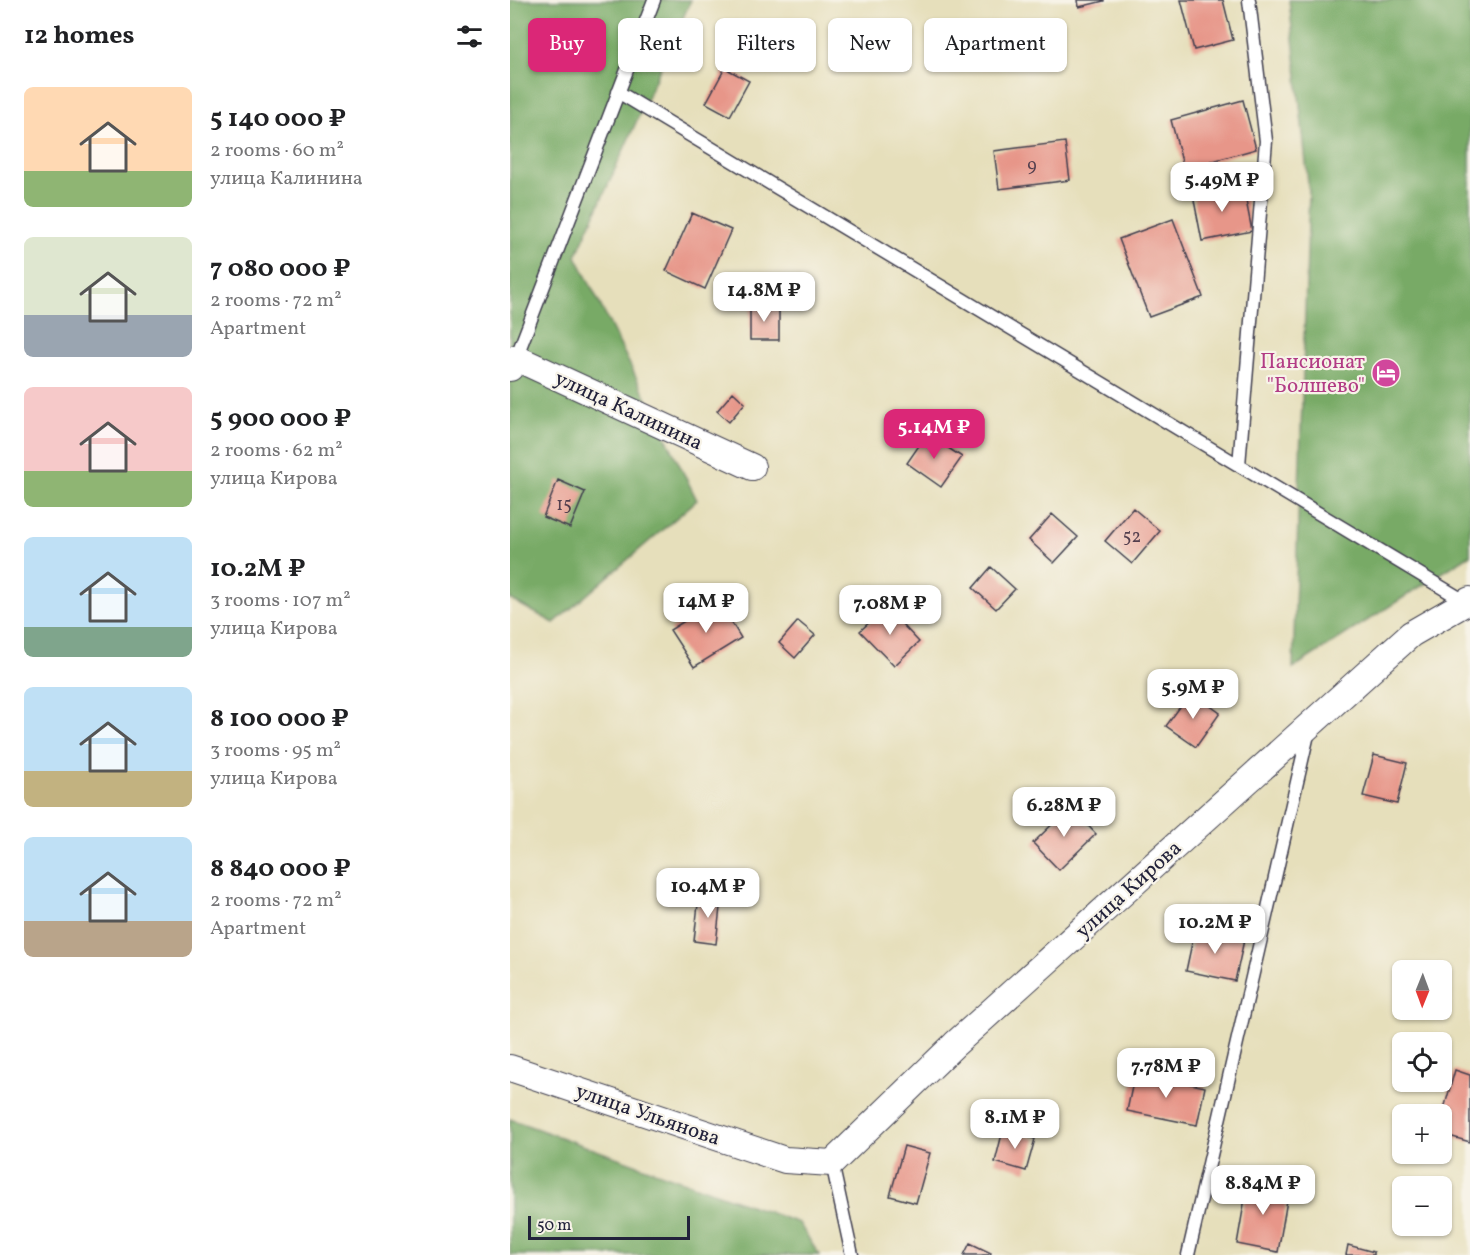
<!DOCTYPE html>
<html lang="en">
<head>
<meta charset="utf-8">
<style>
	body { margin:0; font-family:Vollkorn,serif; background:#f2f2f2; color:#202124; height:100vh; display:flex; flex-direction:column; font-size:22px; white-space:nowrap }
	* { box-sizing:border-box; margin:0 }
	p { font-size:20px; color:#757577 }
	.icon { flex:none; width:33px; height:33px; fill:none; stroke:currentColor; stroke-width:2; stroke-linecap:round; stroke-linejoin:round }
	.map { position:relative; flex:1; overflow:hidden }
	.details { display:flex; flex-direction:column; background:#fff; width:510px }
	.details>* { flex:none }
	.banner { position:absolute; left:18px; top:18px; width:570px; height:54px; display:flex; gap:12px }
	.needle { width:39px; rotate:181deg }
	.fabs { position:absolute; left:882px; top:960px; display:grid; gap:12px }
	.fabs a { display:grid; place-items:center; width:60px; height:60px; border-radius:9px; background:#fff; box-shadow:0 2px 4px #0004; font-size:30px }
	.scale { position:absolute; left:18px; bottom:15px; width:162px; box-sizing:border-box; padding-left:6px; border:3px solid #22223b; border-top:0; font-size:16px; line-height:21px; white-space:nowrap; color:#22223b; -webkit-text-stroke:4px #f7f3e8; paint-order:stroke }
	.price { position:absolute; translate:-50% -51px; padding:0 14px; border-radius:12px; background:#fff; color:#222; font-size:20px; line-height:39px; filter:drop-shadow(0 2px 3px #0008) }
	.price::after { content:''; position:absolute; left:50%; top:36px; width:18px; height:14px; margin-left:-9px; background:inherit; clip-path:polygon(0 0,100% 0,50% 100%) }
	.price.on { background:#db2777; color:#fff }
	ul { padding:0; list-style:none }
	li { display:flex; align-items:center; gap:18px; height:150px; padding:0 24px }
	li span { display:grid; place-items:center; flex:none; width:168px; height:120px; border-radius:9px; color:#555 }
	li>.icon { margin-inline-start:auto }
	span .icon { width:72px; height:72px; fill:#fffc; stroke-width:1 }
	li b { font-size:26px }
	h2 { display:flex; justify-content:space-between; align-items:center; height:72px; padding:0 24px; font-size:26px }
	.pill { padding:0 21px; border-radius:9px; background:#fff; box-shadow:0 2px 4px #0004; font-size:21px; line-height:54px }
	.pill.on { background:#db2777; color:#fff }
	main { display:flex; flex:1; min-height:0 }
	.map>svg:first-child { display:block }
</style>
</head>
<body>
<main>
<section class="details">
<h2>12 homes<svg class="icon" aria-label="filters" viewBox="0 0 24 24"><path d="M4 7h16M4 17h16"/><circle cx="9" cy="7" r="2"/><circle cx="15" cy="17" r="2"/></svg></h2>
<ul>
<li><span style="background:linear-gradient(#ffd9b3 70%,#8fb573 0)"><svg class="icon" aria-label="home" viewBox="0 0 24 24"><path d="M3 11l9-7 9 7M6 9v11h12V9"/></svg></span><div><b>5 140 000 ₽</b><p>2 rooms · 60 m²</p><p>улица Калинина</p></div></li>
<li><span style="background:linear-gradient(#dfe7d0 65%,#9aa5b1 0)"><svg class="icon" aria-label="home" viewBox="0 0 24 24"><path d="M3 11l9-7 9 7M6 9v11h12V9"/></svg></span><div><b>7 080 000 ₽</b><p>2 rooms · 72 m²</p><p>Apartment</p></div></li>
<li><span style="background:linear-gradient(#f6c9c9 70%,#8fb573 0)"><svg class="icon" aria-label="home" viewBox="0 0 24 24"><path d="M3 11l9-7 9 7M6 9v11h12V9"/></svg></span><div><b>5 900 000 ₽</b><p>2 rooms · 62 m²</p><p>улица Кирова</p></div></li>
<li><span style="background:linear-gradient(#bfe0f5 75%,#7fa58c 0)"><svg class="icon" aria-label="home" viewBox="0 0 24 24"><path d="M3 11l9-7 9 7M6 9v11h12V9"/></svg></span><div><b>10.2M ₽</b><p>3 rooms · 107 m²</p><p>улица Кирова</p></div></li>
<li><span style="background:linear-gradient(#bfe0f5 70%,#c2b280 0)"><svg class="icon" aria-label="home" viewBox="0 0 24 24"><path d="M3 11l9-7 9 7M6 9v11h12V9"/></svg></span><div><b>8 100 000 ₽</b><p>3 rooms · 95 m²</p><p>улица Кирова</p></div></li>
<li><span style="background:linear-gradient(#bfe0f5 70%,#b9a48a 0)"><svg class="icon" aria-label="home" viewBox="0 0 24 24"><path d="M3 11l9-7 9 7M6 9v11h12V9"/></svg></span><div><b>8 840 000 ₽</b><p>2 rooms · 72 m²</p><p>Apartment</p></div></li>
</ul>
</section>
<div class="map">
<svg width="960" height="1255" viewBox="0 0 960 1255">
	<rect width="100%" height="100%" fill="#f7f3e8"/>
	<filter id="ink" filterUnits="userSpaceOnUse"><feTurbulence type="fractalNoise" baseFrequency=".0167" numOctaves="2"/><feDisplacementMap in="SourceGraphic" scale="12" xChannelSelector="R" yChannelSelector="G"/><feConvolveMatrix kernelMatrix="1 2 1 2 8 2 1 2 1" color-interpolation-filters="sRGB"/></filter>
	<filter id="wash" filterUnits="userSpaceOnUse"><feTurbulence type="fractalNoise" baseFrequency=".008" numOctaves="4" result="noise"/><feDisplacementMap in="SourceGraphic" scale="24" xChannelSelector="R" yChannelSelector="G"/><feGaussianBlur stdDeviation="1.35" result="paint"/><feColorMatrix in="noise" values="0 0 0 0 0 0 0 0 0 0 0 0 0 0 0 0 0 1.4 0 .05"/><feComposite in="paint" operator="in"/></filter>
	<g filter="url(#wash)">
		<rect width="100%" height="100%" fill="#e6dfbb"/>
		<path fill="#78aa66" stroke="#4d6650" stroke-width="1.5" d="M0,0h181l-115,256 121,244 -143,123 -44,-24z
			M779,0h181v555l-177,113 16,-476z
			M0,1119l289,104 20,32h-309z"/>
		<g id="blocks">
			<path fill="#e79689" d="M568,0h26v1l-25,6z
				M671,0h42l10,40 -39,10z
				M215,68l24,13 -19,35 -24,-13z
				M733,100l13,49 -72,20 -13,-49z
				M555,142l5,38 -71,9 -5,-38z
				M733,185l9,46 -50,10 -9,-46z
				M182,213l39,17 -26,59 -39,-18z
				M663,219l30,78 -54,20 -30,-78z
				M240,305h29v35h-29z
				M223,392l12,11 -16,19 -12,-11z
				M417,434l35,23 -21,30 -34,-24z
				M48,480l27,12 -15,36 -27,-11z
				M623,508l27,23 -28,33 -27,-23z
				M542,514l26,23 -24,26 -25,-23z
				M481,567l24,22 -19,20 -23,-21z
				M208,600l23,38 -47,29 -24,-37z
				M376,607l33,35 -25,24 -34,-35z
				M288,621l17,14 -20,23 -16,-15z
				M681,692l29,21 -24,34 -30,-21z
				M864,755l33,8 -10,41 -34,-8z
				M560,807l26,27 -37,36 -26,-27z
				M189,895l22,3 -5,46 -22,-3z
				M685,929l49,11 -9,41 -49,-10z
				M945,1070l15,5v67l-28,-8v-18z
				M625,1072l70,15 -8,38 -70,-14z
				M493,1130l32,9 -9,32 -31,-9z
				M394,1146l26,7 -14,50 -26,-7z
				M738,1181l41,8 -11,63 -41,-8z
				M460,1243l21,10 -1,2h-26z
				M838,1245l26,7v3h-28z"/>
		</g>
	</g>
	<g filter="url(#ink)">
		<use href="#blocks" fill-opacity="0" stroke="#3f3e4e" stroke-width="1.5"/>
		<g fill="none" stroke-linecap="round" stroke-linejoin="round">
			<g stroke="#3f3e4e" stroke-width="15">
				<path id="service" d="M108,92l848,510
					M6,358l138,-358
					M729,465l27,-324 -17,-141
					M322,1163l20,92
					M678,1255l121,-525"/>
			</g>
			<g stroke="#3f3e4e" stroke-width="28">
				<path id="minor" d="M0,368l6,-10 236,109
					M0,1068l275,92 47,3 123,-119 456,-410 59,-34"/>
			</g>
			<use href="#service" stroke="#fff" stroke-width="12"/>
			<use href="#minor" stroke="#fff" stroke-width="26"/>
		</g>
	</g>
	<defs>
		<g id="hotel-disc" transform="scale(1.5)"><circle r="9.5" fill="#d1479c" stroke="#f7f3e8"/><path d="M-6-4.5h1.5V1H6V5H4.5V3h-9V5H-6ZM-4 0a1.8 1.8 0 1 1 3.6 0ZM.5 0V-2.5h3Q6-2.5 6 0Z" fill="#fff"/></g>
	</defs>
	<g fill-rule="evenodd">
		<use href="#hotel-disc" x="876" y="373"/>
	</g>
	<g text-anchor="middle" stroke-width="4.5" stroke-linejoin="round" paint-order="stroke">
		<g font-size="18" fill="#533f4e">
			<text x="522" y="171">9</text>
			<text x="54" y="510">15</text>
			<text x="622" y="542">52</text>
		</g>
		<g font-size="21" fill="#b23c85" stroke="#f7f3e8" text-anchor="end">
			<text x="855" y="368">Пансионат<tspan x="855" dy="24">"Болшево"</tspan></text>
		</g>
		<g font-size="21" fill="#22223b" stroke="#f7f3e8">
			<text transform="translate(119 410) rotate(25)" y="7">улица Калинина</text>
			<text transform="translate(618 889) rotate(-42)" y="7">улица Кирова</text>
			<text transform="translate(138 1114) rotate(19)" y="7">улица Ульянова</text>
		</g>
	</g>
</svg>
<div class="fabs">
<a><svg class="needle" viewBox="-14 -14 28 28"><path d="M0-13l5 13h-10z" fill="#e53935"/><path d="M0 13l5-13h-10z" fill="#757577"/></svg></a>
<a><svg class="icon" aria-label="locate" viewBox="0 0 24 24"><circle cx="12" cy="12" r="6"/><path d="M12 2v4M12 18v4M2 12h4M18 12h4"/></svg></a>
<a>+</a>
<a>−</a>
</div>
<div class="scale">50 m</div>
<b class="price" style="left:712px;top:213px">5.49M ₽</b>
<b class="price" style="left:254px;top:323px">14.8M ₽</b>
<b class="price on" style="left:424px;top:460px">5.14M ₽</b>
<b class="price" style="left:196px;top:634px">14M ₽</b>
<b class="price" style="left:380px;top:636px">7.08M ₽</b>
<b class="price" style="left:683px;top:720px">5.9M ₽</b>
<b class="price" style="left:554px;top:838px">6.28M ₽</b>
<b class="price" style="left:198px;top:919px">10.4M ₽</b>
<b class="price" style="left:705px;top:955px">10.2M ₽</b>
<b class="price" style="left:656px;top:1099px">7.78M ₽</b>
<b class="price" style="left:505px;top:1150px">8.1M ₽</b>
<b class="price" style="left:753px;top:1216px">8.84M ₽</b>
<div class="banner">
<a class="pill on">Buy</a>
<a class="pill">Rent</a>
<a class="pill">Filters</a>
<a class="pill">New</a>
<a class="pill">Apartment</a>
</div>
</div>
</main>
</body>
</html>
